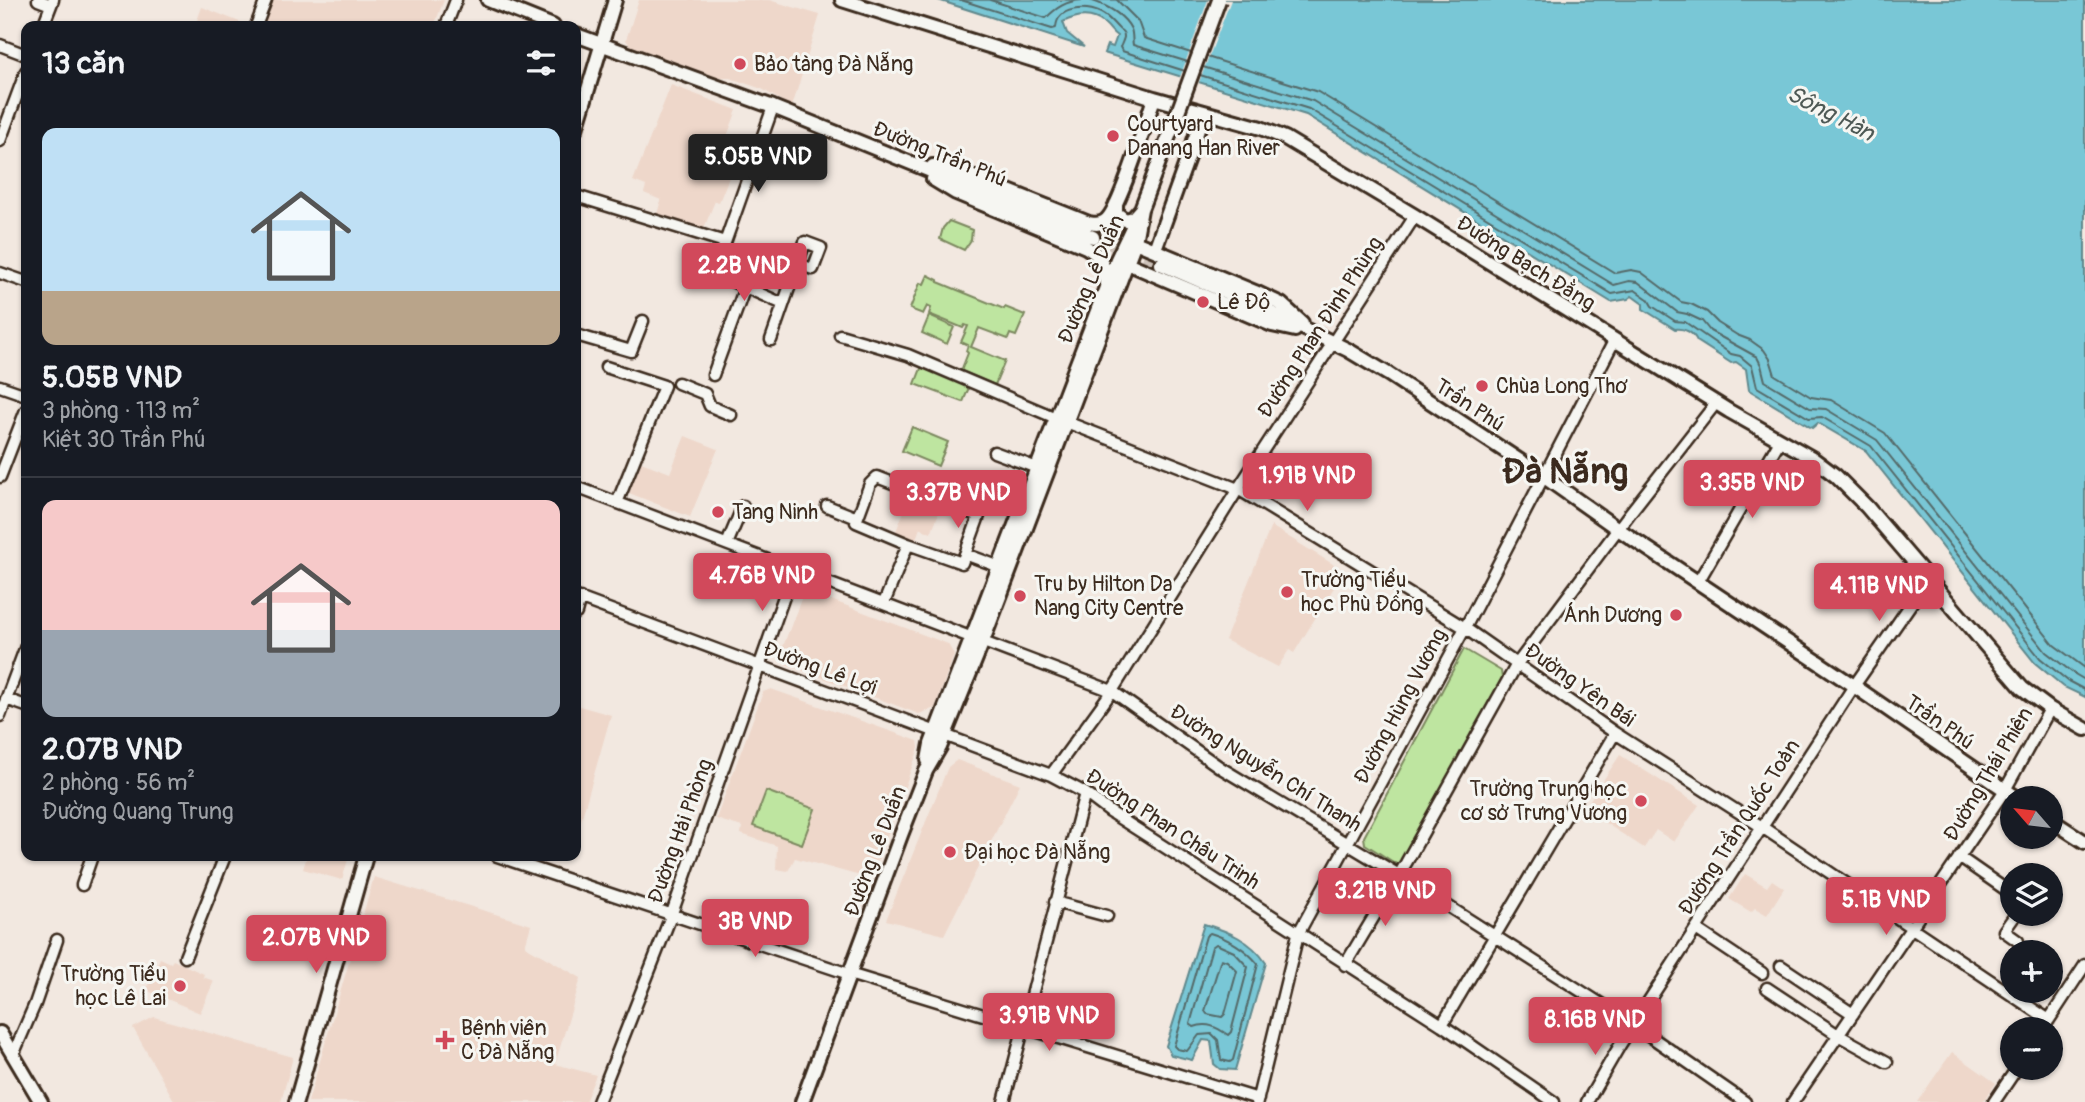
<!DOCTYPE html>
<html lang="vi">
<head>
<meta charset="utf-8">
<style>
	body { margin:0; font-family:Pangolin,sans-serif; background:#20242c; color:#f1f3f6; height:100vh; display:flex; flex-direction:column; font-size:26px; white-space:nowrap }
	* { box-sizing:border-box; margin:0 }
	p { font-size:23px; color:#9ea1a6 }
	.icon { flex:none; width:38px; height:38px; fill:none; stroke:currentColor; stroke-width:2; stroke-linecap:round; stroke-linejoin:round }
	.map { position:relative; flex:1; overflow:hidden }
	.panel { position:absolute; left:21px; top:21px; width:560px; height:840px; display:flex; flex-direction:column; background:#171b24; border-radius:14px; box-shadow:0 2px 5px #0004 }
	.panel>* { flex:none }
	.needle { width:46px; rotate:298deg }
	.controls { position:absolute; left:2000px; top:786px; display:grid; gap:14px }
	.controls a { display:grid; place-items:center; width:63px; height:63px; border-radius:50%; background:#171b24; box-shadow:0 2px 5px #0004; font-size:35px }
	.price { position:absolute; translate:-50% -60px; padding:0 16px; border-radius:7px; background:#d1495b; color:#fff; font-size:23px; line-height:46px; filter:drop-shadow(0 2px 4px #0008) }
	.price::after { content:''; position:absolute; left:50%; top:42px; width:21px; height:16px; margin-left:-10px; background:inherit; clip-path:polygon(0 0,100% 0,50% 100%) }
	.price.on { background:#222; color:#fff }
	ul { padding:0; list-style:none }
	li { display:grid; align-content:center; gap:14px; height:371px; padding:0 21px }
	li+li { border-top:2px solid #363941 }
	li span { display:grid; place-items:center; height:217px; border-radius:14px; color:#555 }
	li>.icon { margin-inline-start:auto }
	span .icon { width:126px; height:126px; fill:#fffc; stroke-width:1 }
	li b { font-size:30px }
	h2 { display:flex; justify-content:space-between; align-items:center; height:84px; padding:0 21px; font-size:30px }
	.map>svg:first-child { display:block }
</style>
</head>
<body>
<div class="map">
<svg width="2085" height="1102" viewBox="0 0 2085 1102">
	<rect width="100%" height="100%" fill="#f2e8e0"/>
	<filter id="ink" filterUnits="userSpaceOnUse"><feTurbulence type="fractalNoise" baseFrequency=".0143" numOctaves="2"/><feDisplacementMap in="SourceGraphic" scale="14" xChannelSelector="R" yChannelSelector="G"/><feConvolveMatrix kernelMatrix="1 2 1 2 8 2 1 2 1" color-interpolation-filters="sRGB"/></filter>
	<g filter="url(#ink)">
		<path fill="#eed7ca" d="M271,0h173l-10,26h-173z
			M639,0h130l51,15 -28,92 -30,-18 -32,-11h-13l-83,-27 -8,-11z
			M202,7l40,16 -1,3h-46z
			M671,85l66,25 -22,58 15,7 -11,27 -4,-1 -13,32 -46,-15 5,-18 -17,-7 2,-7 -13,-5z
			M685,436l33,13 -28,68 -61,-24 12,-31 29,11z
			M912,492l30,13 -11,28 -11,-5 -6,16 -20,-8z
			M1271,526l73,45 -50,82 -5,-3 -11,17 -53,-27z
			M810,592l138,52 6,11 -19,53 -16,6 -136,-51 -4,-6 24,-63z
			M771,689l147,52 1,7 -48,131 -76,-21 -7,13 -12,-2 1,-23 -36,-12 1,-7 -26,-8 47,-127z
			M576,705l35,10 -35,123z
			M1620,755l79,50 -25,37 -18,-12 -12,18 -60,-39z
			M957,760l63,24 -76,151 -58,-15 62,-153z
			M307,856h42l-7,24 -39,-11z
			M1745,874l22,13 5,-7 12,8 -17,27 -12,-7 -4,4 -22,-13z
			M374,877l157,48 -6,21 56,32 -26,86 41,11 -11,27h-277z
			M160,958l11,5 2,-3 31,14 -1,3 11,4 -14,32 -54,-23z
			M154,1017l139,40 -12,45h-106l-42,-74z
			M1952,1052l44,31 -13,19h-66z"/>
		<path fill="#bee5a0" stroke="#7c885f" stroke-width="2" d="M949,221l23,9 -1,10 -7,10 -24,-11 3,-11z
			M928,275l10,5v2l66,27 1,-2 20,8 -9,21 -6,-2 -2,5 -29,-11 -8,19 34,14 -10,24 -34,-14 7,-18 -2,-2 2,-6 -7,-3 7,-16 -3,-1 -2,3 -34,-14 2,-6 -4,-2 -4,8 -13,-5 10,-26 4,1z
			M929,316l25,11 -7,17 -25,-11z
			M922,366l48,19 -7,17 -48,-18z
			M912,427l36,15 -10,24 -36,-15z
			M1464,649l37,22 1,7 -104,187 -33,-21 -1,-7z
			M766,791l49,18 -13,35 -49,-18z"/>
		<path fill="#79c7d6" stroke="#60888c" stroke-width="2" d="M938,0h1147v697l-21,-10 -29,-24 -169,-212 -48,-28 -6,5 -63,-38 -3,-21 -10,-7 -5,1 -34,-22c-4,-9 -13,-13 -22,-12l-32,-20v-5l-11,-8 -4,3 -17,3 -305,-187 -202,-62 3,-8 6,2 4,-11c-6,-4 -7,-8 -12,-12 -13,-11 -28,-9 -42,-2l4,11 17,14z
			M1204,924c24,7 47,16 62,39l-31,107 -15,-1 -6,-5 -3,-23 -8,-1 -11,20 -21,-5 -5,-9z"/>
		<path fill="#f2e8e0" d="M1208,0h23l-33,85 -19,-5z"/>
		<g fill="none" stroke-linecap="round" stroke-linejoin="round">
			<path stroke="#546968" stroke-width="2" d="M961,0l91,29 4,-1c1,-22 30,-22 45,-15 8,4 11,9 17,15 3,4 6,2 6,9 0,1 -3,9 -4,10l2,4 63,20
				M990,0l56,18c10,-10 20,-17 36,-18
				M1090,0c15,5 33,13 41,29 2,5 1,11 2,16l55,17
				M1117,0l21,21 6,17 47,15
				M1207,57l111,35 297,181 16,-3 10,2 40,30 10,2 16,8 11,11 19,12 13,5 14,10 6,9 5,16 36,22 20,3 54,33 169,212 31,23
				M1203,67l110,34 301,184 15,-4 9,1 39,30 10,2 15,7 8,10 47,26 4,8 4,16 45,27 16,1 51,31 169,212 27,21 12,7
				M1200,75l109,34 303,185 23,-4 13,9 4,7 23,15 10,1 46,32 9,2 12,10 5,21 52,31 13,-1 49,29 169,212 28,23 17,9
				M1210,933c20,6 35,15 48,31l-25,96 -3,2 -9,-2 -3,-20 -6,-6 -13,1 -12,16 -10,-2 -3,-3 32,-110z
				M1216,944l18,8 14,15 -17,65 -3,3c-12,-8 -20,-13 -34,-8l-4,-3 22,-77z
				M1221,959l6,2 10,10 -12,43 -3,3 -15,-3 -2,-3z"/>
			<path stroke="#cdc2b9" stroke-width="12" stroke-dasharray="12 6" stroke-linecap="butt" d="M1093,237l68,27"/>
			<g stroke="#3b2a1e" stroke-width="15">
				<path id="minor" d="M38,0l13,5
					M43,26l10,-26
					M256,26l10,-26
					M446,26l10,-26
					M0,45l26,10
					M773,107l-51,144 -4,24 65,29
					M0,141l26,-70
					M576,196l149,46
					M0,273l26,9
					M576,335l55,16 12,-30
					M840,335l68,20 148,63 182,71 227,139 150,105 147,94 287,193
					M771,340l34,-98 16,6 -8,21 -16,-5
					M606,367l58,19 -47,117
					M713,375l32,-88
					M678,383l27,11 5,12 21,9
					M0,386l26,9
					M994,452l43,16
					M0,477l26,-67
					M576,487l536,204 109,77 178,107 235,150 111,77
					M827,506l30,12
					M727,544l16,-38
					M965,554l35,13
					M1698,582l81,-140
					M576,597l475,178 34,18 25,19 332,213 112,77
					M884,603l24,-59 -52,-22 14,-38 7,-7 102,39 -17,47 -54,-19
					M576,613l4,-15
					M6,699l20,7
					M0,716l26,-70
					M1051,775l61,-84 126,-202 177,-273
					M497,856l352,118 409,125
					M1959,857l53,37
					M82,885l10,-29
					M1055,902l52,14
					M2016,914l-12,17 14,10
					M1696,929l66,44
					M185,957l40,-101
					M1345,965l61,-102 111,-199 113,-151 86,-110
					M1781,966l72,48
					M1767,988l71,47 49,27
					M1442,1025l173,-292
					M2043,1029l42,-64
					M13,1055l22,-51 22,-64
					M598,1102l73,-186 122,-345
					M1004,1102l81,-309
					M1257,1102l41,-168 167,-306 149,-287
					M1587,1102l33,-57 234,-359 75,-108
					M1793,1102l212,-312 45,-81
					M1994,1102l23,-34"/>
			</g>
			<g stroke="#3b2a1e" stroke-width="18">
				<path id="major" d="M488,0l65,26
					M842,0l312,98 107,30 24,10 130,78 314,195 83,47 24,18 31,31 155,181 28,21 35,20
					M576,35l197,72 320,130
					M576,129l39,-129
					M933,166l28,6 128,51c6,1 11,2 16,-2 14,-10 42,-101 49,-123
					M933,179l23,14 130,54c18,11 17,17 20,37
					M1116,204v9l9,7 8,-2 8,-9 31,-81
					M1135,242l120,50 26,12 21,19
					M1155,249l49,-136
					M1127,263l145,62 23,5
					M1161,264l90,39 97,47 40,24 155,102 75,53 236,157 163,112
					M928,760l3,-16 186,-485 19,-40
					M2051,820l34,22
					M0,1033l41,69
					M296,1102l70,-246
					M802,1102l99,-267 25,-64 14,-24 43,-106 152,-399 6,-33"/>
			</g>
			<use href="#minor" stroke="#f6f6f2" stroke-width="10"/>
			<use href="#major" stroke="#f6f6f2" stroke-width="12"/>
			<g stroke="#3b2a1e" stroke-width="18" stroke-linecap="butt">
				<path id="major-bridge" d="M1172,128l47,-128"/>
			</g>
			<use href="#major-bridge" stroke="#f6f6f2" stroke-width="12"/>
		</g>
	</g>
	<g fill="#d1495b" stroke="#f6f6f2" stroke-width="2.5">
		<circle cx="740" cy="64" r="7"/>
		<circle cx="1113" cy="136" r="7"/>
		<circle cx="1203" cy="302" r="7"/>
		<circle cx="1482" cy="386" r="7"/>
		<circle cx="718" cy="512" r="7"/>
		<circle cx="1287" cy="592" r="7"/>
		<circle cx="1020" cy="596" r="7"/>
		<circle cx="1676" cy="615" r="7"/>
		<circle cx="1641" cy="801" r="7"/>
		<circle cx="950" cy="852" r="7"/>
		<circle cx="180" cy="986" r="7"/>
		<path d="M441.5 1029.5h7v7h7v7h-7v7h-7v-7h-7v-7h7z"/>
	</g>
	<g text-anchor="middle" stroke-width="6" stroke-linejoin="round" paint-order="stroke">
		<g font-size="21" fill="#3b2a1e" stroke="#f6f6f2" text-anchor="start">
			<text x="754" y="71">Bảo tàng Đà Nẵng</text>
			<text x="1127" y="131">Courtyard<tspan x="1127" dy="24">Danang Han River</tspan></text>
			<text x="1217" y="309">Lê Độ</text>
			<text x="1496" y="393">Chùa Long Thơ</text>
			<text x="732" y="519">Tang Ninh</text>
			<text x="1301" y="587">Trường Tiểu<tspan x="1301" dy="24">học Phù Đổng</tspan></text>
			<text x="1034" y="591">Tru by Hilton Da<tspan x="1034" dy="24">Nang City Centre</tspan></text>
			<text x="1662" y="622" text-anchor="end">Ánh Dương</text>
			<text x="1627" y="796" text-anchor="end">Trường Trung học<tspan x="1627" dy="24">cơ sở Trưng Vương</tspan></text>
			<text x="964" y="859">Đại học Đà Nẵng</text>
			<text x="166" y="981" text-anchor="end">Trường Tiểu<tspan x="166" dy="24">học Lê Lai</tspan></text>
			<text x="461" y="1035">Bệnh viện<tspan x="461" dy="24">C Đà Nẵng</tspan></text>
		</g>
		<g font-size="21" fill="#3b2a1e" stroke="#f6f6f2">
			<text transform="translate(940 154) rotate(22)" y="7">Đường Trần Phú</text>
			<text transform="translate(1526 263) rotate(32)" y="7">Đường Bạch Đằng</text>
			<text transform="translate(1091 279) rotate(-67)" y="7">Đường Lê Duẩn</text>
			<text transform="translate(1320 327) rotate(-57)" y="7">Đường Phan Đình Phùng</text>
			<text transform="translate(1470 405) rotate(33)" y="7">Trần Phú</text>
			<text transform="translate(820 668) rotate(20)" y="7">Đường Lê Lợi</text>
			<text transform="translate(1580 685) rotate(35)" y="7">Đường Yên Bái</text>
			<text transform="translate(1400 706) rotate(-62)" y="7">Đường Hùng Vương</text>
			<text transform="translate(1940 722) rotate(35)" y="7">Trần Phú</text>
			<text transform="translate(1266 768) rotate(32)" y="7">Đường Nguyễn Chí Thanh</text>
			<text transform="translate(1988 774) rotate(-59)" y="7">Đường Thái Phiên</text>
			<text transform="translate(1739 827) rotate(-57)" y="7">Đường Trần Quốc Toản</text>
			<text transform="translate(1173 829) rotate(33)" y="7">Đường Phan Châu Trinh</text>
			<text transform="translate(680 831) rotate(-70)" y="7">Đường Hải Phòng</text>
			<text transform="translate(875 851) rotate(-69)" y="7">Đường Lê Duẩn</text>
		</g>
		<g font-size="23" font-style="italic" fill="#4e5955" stroke="#f6f6f2">
			<text transform="translate(1831 113) rotate(27)" y="8">Sông Hàn</text>
		</g>
		<g font-size="35" font-weight="bold" fill="#3b2a1e" stroke="#f6f6f2">
			<text x="1565" y="483">Đà Nẵng</text>
		</g>
	</g>
</svg>
<div class="controls">
<a><svg class="needle" viewBox="-14 -14 28 28"><path d="M0-13l5 13h-10z" fill="#e53935"/><path d="M0 13l5-13h-10z" fill="#9ea1a6"/></svg></a>
<a><svg class="icon" aria-label="layers" viewBox="0 0 24 24"><path d="M12 4l9 5-9 5-9-5zM3 14l9 5 9-5"/></svg></a>
<a>+</a>
<a>−</a>
</div>
<b class="price on" style="left:758px;top:194px">5.05B VND</b>
<b class="price" style="left:744px;top:303px">2.2B VND</b>
<b class="price" style="left:1307px;top:513px">1.91B VND</b>
<b class="price" style="left:1752px;top:520px">3.35B VND</b>
<b class="price" style="left:958px;top:530px">3.37B VND</b>
<b class="price" style="left:762px;top:613px">4.76B VND</b>
<b class="price" style="left:1879px;top:623px">4.11B VND</b>
<b class="price" style="left:1385px;top:928px">3.21B VND</b>
<b class="price" style="left:1886px;top:937px">5.1B VND</b>
<b class="price" style="left:755px;top:959px">3B VND</b>
<b class="price" style="left:316px;top:975px">2.07B VND</b>
<b class="price" style="left:1049px;top:1053px">3.91B VND</b>
<b class="price" style="left:1595px;top:1057px">8.16B VND</b>
<section class="panel">
<h2>13 căn<svg class="icon" aria-label="filters" viewBox="0 0 24 24"><path d="M4 7h16M4 17h16"/><circle cx="9" cy="7" r="2"/><circle cx="15" cy="17" r="2"/></svg></h2>
<ul>
<li><span style="background:linear-gradient(#bfe0f5 75%,#b9a48a 0)"><svg class="icon" aria-label="home" viewBox="0 0 24 24"><path d="M3 11l9-7 9 7M6 9v11h12V9"/></svg></span><div><b>5.05B VND</b><p>3 phòng · 113 m²</p><p>Kiệt 30 Trần Phú</p></div></li>
<li><span style="background:linear-gradient(#f6c9c9 60%,#9aa5b1 0)"><svg class="icon" aria-label="home" viewBox="0 0 24 24"><path d="M3 11l9-7 9 7M6 9v11h12V9"/></svg></span><div><b>2.07B VND</b><p>2 phòng · 56 m²</p><p>Đường Quang Trung</p></div></li>
</ul>
</section>
</div>
</body>
</html>
